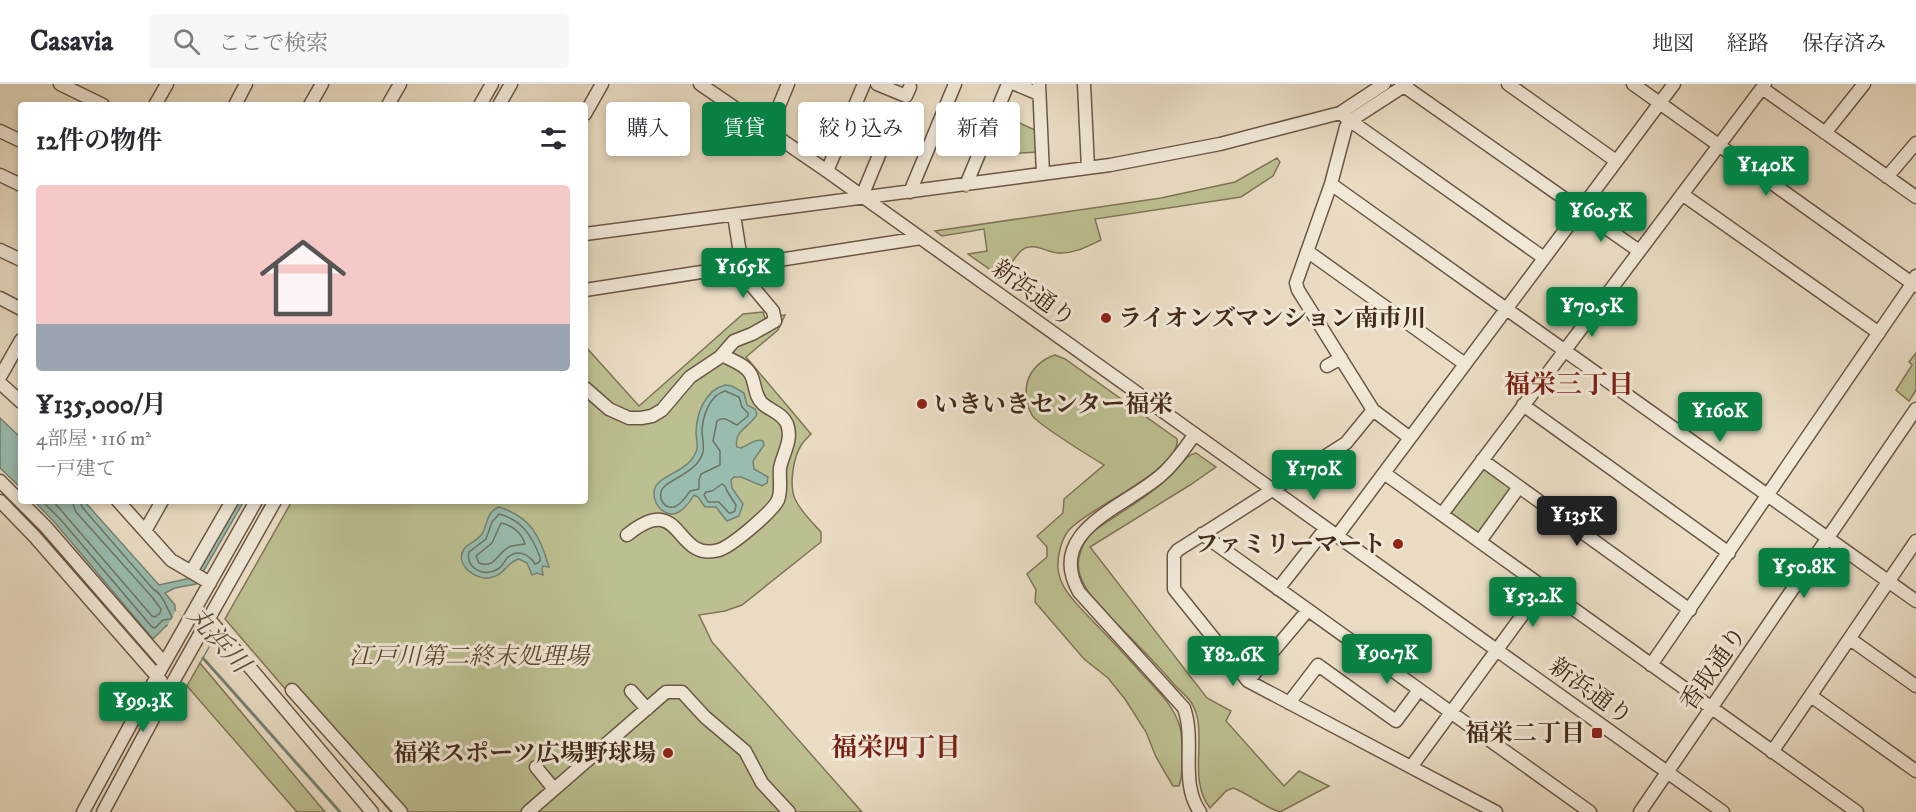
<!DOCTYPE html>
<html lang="ja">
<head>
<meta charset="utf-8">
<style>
	body { margin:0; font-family:"IM FELL DW Pica","Noto Serif JP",serif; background:#f7f7f7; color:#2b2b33; height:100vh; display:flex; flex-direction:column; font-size:22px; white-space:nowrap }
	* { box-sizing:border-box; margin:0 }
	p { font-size:20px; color:#7c7c81 }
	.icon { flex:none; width:33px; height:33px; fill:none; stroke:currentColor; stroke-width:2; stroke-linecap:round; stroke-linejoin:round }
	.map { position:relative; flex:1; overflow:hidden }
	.panel { position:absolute; left:18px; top:18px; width:570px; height:402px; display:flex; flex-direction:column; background:#fff; border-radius:6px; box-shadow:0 3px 9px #0003 }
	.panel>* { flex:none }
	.banner { position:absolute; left:606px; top:18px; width:570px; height:54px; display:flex; gap:12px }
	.price { position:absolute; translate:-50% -51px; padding:0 14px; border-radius:6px; background:#0b8043; color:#fff; font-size:20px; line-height:39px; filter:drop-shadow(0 2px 3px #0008) }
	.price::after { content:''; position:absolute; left:50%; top:36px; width:18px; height:14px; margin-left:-9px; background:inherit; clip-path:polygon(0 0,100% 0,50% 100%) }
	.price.current { background:#222; color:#fff }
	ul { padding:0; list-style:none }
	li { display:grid; align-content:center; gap:12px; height:318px; padding:0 18px }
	li span { display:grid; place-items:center; height:186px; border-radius:6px; color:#555 }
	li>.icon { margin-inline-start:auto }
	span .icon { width:108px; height:108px; fill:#fffc; stroke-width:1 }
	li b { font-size:26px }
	h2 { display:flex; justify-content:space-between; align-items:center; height:72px; padding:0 18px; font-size:26px }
	.tag { padding:0 21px; border-radius:6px; background:#fff; box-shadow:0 3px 9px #0003; font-size:21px; line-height:54px }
	.tag.current { background:#0b8043; color:#fff }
	header { display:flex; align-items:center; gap:36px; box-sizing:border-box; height:84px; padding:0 30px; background:#fff; border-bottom:2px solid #e1e1e2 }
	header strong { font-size:28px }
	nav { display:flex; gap:33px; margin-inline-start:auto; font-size:21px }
	.search { width:420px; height:54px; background:#f7f7f7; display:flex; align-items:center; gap:15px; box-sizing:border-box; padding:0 21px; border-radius:6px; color:#7c7c81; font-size:22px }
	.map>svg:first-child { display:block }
</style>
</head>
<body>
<header>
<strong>Casavia</strong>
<div class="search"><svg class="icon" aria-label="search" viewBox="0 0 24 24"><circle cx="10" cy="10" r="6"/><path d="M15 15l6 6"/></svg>ここで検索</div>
<nav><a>地図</a><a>経路</a><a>保存済み</a></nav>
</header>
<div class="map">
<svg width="1916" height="728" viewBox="0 0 1916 728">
	<rect width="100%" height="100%" fill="#e9dcc3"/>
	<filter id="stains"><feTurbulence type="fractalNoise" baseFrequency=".00333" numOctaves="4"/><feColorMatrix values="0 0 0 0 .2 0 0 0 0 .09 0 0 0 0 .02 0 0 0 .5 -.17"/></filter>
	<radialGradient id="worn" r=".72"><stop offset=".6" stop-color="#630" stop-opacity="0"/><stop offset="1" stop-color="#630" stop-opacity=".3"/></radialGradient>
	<path fill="#bcbf90" stroke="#807556" stroke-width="1.5" d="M1000,30l37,17 1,21 -33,2 6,-14 -18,-9z
		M1277,74l3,4 -7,14 -32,21 -146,22 6,21c-13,6 -27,14 -42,13 -12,0 -25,-12 -37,-3 -8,7 -14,19 -20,28l-34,-24 19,-3 -3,-22 -42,7 -7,-5 226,-33 74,-16z
		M763,228l2,6 20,-3 -7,15 -32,27 65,77c-3,3 -7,7 -9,10 -9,13 -13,41 -7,55 6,13 17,23 26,33v10l-79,63 -17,6 -26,4 13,27 150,170h-471l-166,-193 67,-118h293v-155l54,60 104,-92z
		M1916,269v37l-7,11 -13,-11 16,-25 -3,-3z
		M1055,271l10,4 112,80c4,31 -88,68 -108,91 -8,9 -12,28 -11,39 2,19 17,33 29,46 19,20 38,39 56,60 15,16 31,31 37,52 2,8 2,18 2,27 0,11 1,22 -3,32h-6l-17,-29 -10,-25 -21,-33 -17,-21 -24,-19 -49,-57 1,-12 -9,-16 20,-17v-10l-10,-11 26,-23 1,-14 40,-34c-13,-8 -67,-41 -72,-50 -6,-10 -7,-21 -5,-32 3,-13 15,-24 28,-28z
		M1196,369l20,14 -26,18 -100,62 117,151 24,13 -5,10 58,65 15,-15 30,15 -49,26c-17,-5 -30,-18 -47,-24l-7,3 -16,17c-24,-30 0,-77 -19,-106 -5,-7 -13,-13 -19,-20 -18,-21 -37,-40 -57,-60 -14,-15 -28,-27 -35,-47 -5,-15 2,-31 11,-42 26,-19 63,-39 84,-62 7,-7 11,-16 21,-18z
		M1487,385l24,18 -29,46 -5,1 -26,-19v-4l30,-41z
		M200,579l125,149h-28l-110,-126z"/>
	<path fill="#98bcae" stroke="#768273" stroke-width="1.5" d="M725,301l7,1 12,7 3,12 8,4 2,5c-6,13 -24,16 -20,33l4,1c8,-3 14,-10 22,-7l1,4 -11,16 1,8 14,8 -1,6 -5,3 -21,-9h-7l-3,3 1,8 11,16 -4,12 -12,5 -11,-14h-11l-7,-10 -4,-2c-4,7 -9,13 -15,17 -15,8 -29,-11 -24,-24 4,-12 30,-16 39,-32 5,-7 3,-14 2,-22 0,-20 9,-44 29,-49z
		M0,334l21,20v50l-21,-20z
		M34,417h50l75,84 32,-7 44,-77h9l-48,83 -21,4 -10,5 10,12v5l34,37 -9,16 -33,-38 -14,14 -97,-115z
		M499,423c32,10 41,29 50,60l-6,-1 -1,3 1,6 -6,-2 -5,2 -5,-12 -8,-4c-13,3 -14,17 -30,19 -14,2 -35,-14 -25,-29 5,-6 14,-9 18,-15 6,-10 4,-22 17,-27z"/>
	<path fill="#e9dcc3" d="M176,526l33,36 -10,17 -32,-36z"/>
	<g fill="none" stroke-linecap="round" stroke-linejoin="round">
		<path stroke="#6e7464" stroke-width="1.5" d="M725,307l14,6 3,10 6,6v3l-11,9c-7,-3 -13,-10 -20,-4l-4,20 7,10v14l-19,9 -2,6v9l-9,2c-4,6 -9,14 -16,16 -9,2 -15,-7 -13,-15 2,-12 36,-17 42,-40 1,-6 0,-12 -1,-19 0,-15 7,-38 23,-42z
			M722,400l3,2 2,5 9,14 -1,6 -4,2h-2l-10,-11h-11l-4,-7 2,-3 6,-1z
			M42,417l19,19 91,107 3,1 8,-8 8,-1 1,-2c-6,-10 -9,-23 -19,-28l-71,-82 -2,-6
			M53,417l99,115 3,1 5,-4 1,-4 -9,-12 -76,-85 -4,-11
			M499,430c23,6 33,22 41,43v4l-2,2 -3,1c-7,-11 -18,-15 -28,-6 -3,4 -5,9 -9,11 -14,9 -33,-1 -29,-17l17,-13 6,-17z
			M501,439c11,2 21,10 24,21 -5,1 -11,1 -16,3 -12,6 -14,22 -30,16l-3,-7 16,-13z"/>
		<path stroke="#768273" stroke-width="3" d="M203,574l137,154"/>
		<g stroke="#6c5745" stroke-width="15">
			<path id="minor" d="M60,0l43,21
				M700,0l127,87 896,641
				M877,0l29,12 4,-9
				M1015,0l24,10
				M1039,0l4,90
				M1084,0l4,84
				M1407,0l-57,37 -4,6 -15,57 -35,99 2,7 75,120 37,28
				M1508,0l108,77
				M1633,0l283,202
				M1404,2l235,165
				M1762,4l154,109
				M155,21l12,-21
				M235,21l11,-21
				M310,21l12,-21
				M388,21l12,-21
				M480,21l12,-21
				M499,21l12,-21
				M585,30l17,-30
				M852,30l37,17 -27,65
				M1345,33l199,141
				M769,46l19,-46
				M0,47l21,10
				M1825,49l39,-49
				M827,87l37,-87
				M0,91l21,10
				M1887,93l29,-34
				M1331,100l585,417
				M966,101l42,-101
				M910,108l45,-108
				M1682,110l197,139
				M734,131l8,51
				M585,150l525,-69 110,-21 120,-31 44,-29
				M0,166l21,10
				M1307,167l158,113
				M585,206l336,-52
				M0,214l21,11
				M1327,282l14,-8
				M0,293l21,-37
				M0,299l21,19
				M585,304l24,21 11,5 9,4h12l11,-2 10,-6 28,-33 30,-20 14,-16 18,-7 23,-13 -2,-10 -37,-44
				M1523,321l206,148
				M1373,326l-27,33 -168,107 -4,5v34l74,92 248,131
				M1195,350c-11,15 -21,31 -36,43 -37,31 -114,55 -80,115l105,116c12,34 -5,74 16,104
				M1482,376l208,150
				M1384,389l473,339
				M0,397l46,46 118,136
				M0,417l35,36 126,144
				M118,417l53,59 39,23
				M1442,430l323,-430
				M145,447l17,-30
				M1202,450l388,278
				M627,451c57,-46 46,28 92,15 13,-4 53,-38 59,-50 4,-10 1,-22 2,-32 3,-15 13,-28 7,-44 -5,-11 -16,-13 -24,-20 -9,-8 -7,-19 -12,-29 -4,-10 -20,-15 -29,-20
				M1337,452l337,-452
				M1480,457l39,-54
				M191,488l41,-71
				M1278,505l48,-61
				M209,535l163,193
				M1850,555l66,47
				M1651,581l257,-375 8,-14
				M1248,597l60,-71
				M292,606l109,122
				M631,607l16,18
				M1811,612l105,75
				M1289,619l29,-38 78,56 23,-31
				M1772,668l144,-211
				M536,683l18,22
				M1411,683l132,-180
				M83,728l74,-136 99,-175
				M103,728l66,-123 106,-188
				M528,728l138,-120h16l23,25 40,34 17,32 27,29
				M1640,728l276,-403"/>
		</g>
		<use href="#minor" stroke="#f1e8d8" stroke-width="12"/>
	</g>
	<g fill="#8f2418" stroke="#f1e8d8" stroke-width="2">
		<circle cx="1106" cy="234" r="6"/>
		<circle cx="922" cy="320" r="6"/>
		<circle cx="1398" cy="460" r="6"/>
		<rect x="1591" y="643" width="12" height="12" rx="3"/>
		<circle cx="668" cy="669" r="6"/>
	</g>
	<g text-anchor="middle" stroke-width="6" stroke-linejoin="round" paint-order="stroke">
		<g font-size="24" fill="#432b1b" stroke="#f1e8d8">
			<text transform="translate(1034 209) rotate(36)" y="8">新浜通り</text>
			<text transform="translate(1713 584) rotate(-55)" y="8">香取通り</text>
			<text transform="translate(1591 607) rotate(36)" y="8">新浜通り</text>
		</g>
		<g font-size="24" font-weight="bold" fill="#432b1b" stroke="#f1e8d8" text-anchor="end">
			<text x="1118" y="242" text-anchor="start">ライオンズマンション南市川</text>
			<text x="934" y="328" text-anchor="start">いきいきセンター福栄</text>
			<text x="1386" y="468">ファミリーマート</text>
			<text x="1585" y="657">福栄二丁目</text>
			<text x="656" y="677">福栄スポーツ広場野球場</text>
		</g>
		<g font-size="24" font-style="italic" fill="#5b4932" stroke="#f1e8d8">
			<text x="469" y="580">江戸川第二終末処理場</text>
		</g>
		<g font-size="26" font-weight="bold" fill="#7a1f14" stroke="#f1e8d8">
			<text x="1569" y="309">福栄三丁目</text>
			<text x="896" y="672">福栄四丁目</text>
		</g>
		<g font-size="26" font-style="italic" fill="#584f40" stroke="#f1e8d8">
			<text transform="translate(219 555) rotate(48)" y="9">丸浜川</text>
		</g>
	</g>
	<rect width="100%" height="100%" filter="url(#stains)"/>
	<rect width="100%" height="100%" fill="url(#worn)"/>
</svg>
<b class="price" style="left:1766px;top:113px">¥140K</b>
<b class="price" style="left:1601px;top:159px">¥60.5K</b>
<b class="price" style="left:743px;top:215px">¥165K</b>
<b class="price" style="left:1592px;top:254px">¥70.5K</b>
<b class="price" style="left:1720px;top:359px">¥160K</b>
<b class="price" style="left:1314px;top:417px">¥170K</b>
<b class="price current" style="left:1577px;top:463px">¥135K</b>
<b class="price" style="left:1804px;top:515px">¥50.8K</b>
<b class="price" style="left:1533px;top:544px">¥53.2K</b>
<b class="price" style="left:1387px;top:601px">¥90.7K</b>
<b class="price" style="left:1233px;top:603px">¥82.6K</b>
<b class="price" style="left:143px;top:649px">¥99.3K</b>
<div class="banner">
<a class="tag">購入</a>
<a class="tag current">賃貸</a>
<a class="tag">絞り込み</a>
<a class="tag">新着</a>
</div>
<section class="panel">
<h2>12件の物件<svg class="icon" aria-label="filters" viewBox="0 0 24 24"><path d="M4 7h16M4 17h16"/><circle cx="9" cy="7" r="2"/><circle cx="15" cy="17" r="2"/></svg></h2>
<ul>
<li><span style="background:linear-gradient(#f6c9c9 75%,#9aa5b1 0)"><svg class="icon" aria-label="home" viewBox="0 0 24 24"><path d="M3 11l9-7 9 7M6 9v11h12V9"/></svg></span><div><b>¥135,000/月</b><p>4部屋 · 116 m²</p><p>一戸建て</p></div></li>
</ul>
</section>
</div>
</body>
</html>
